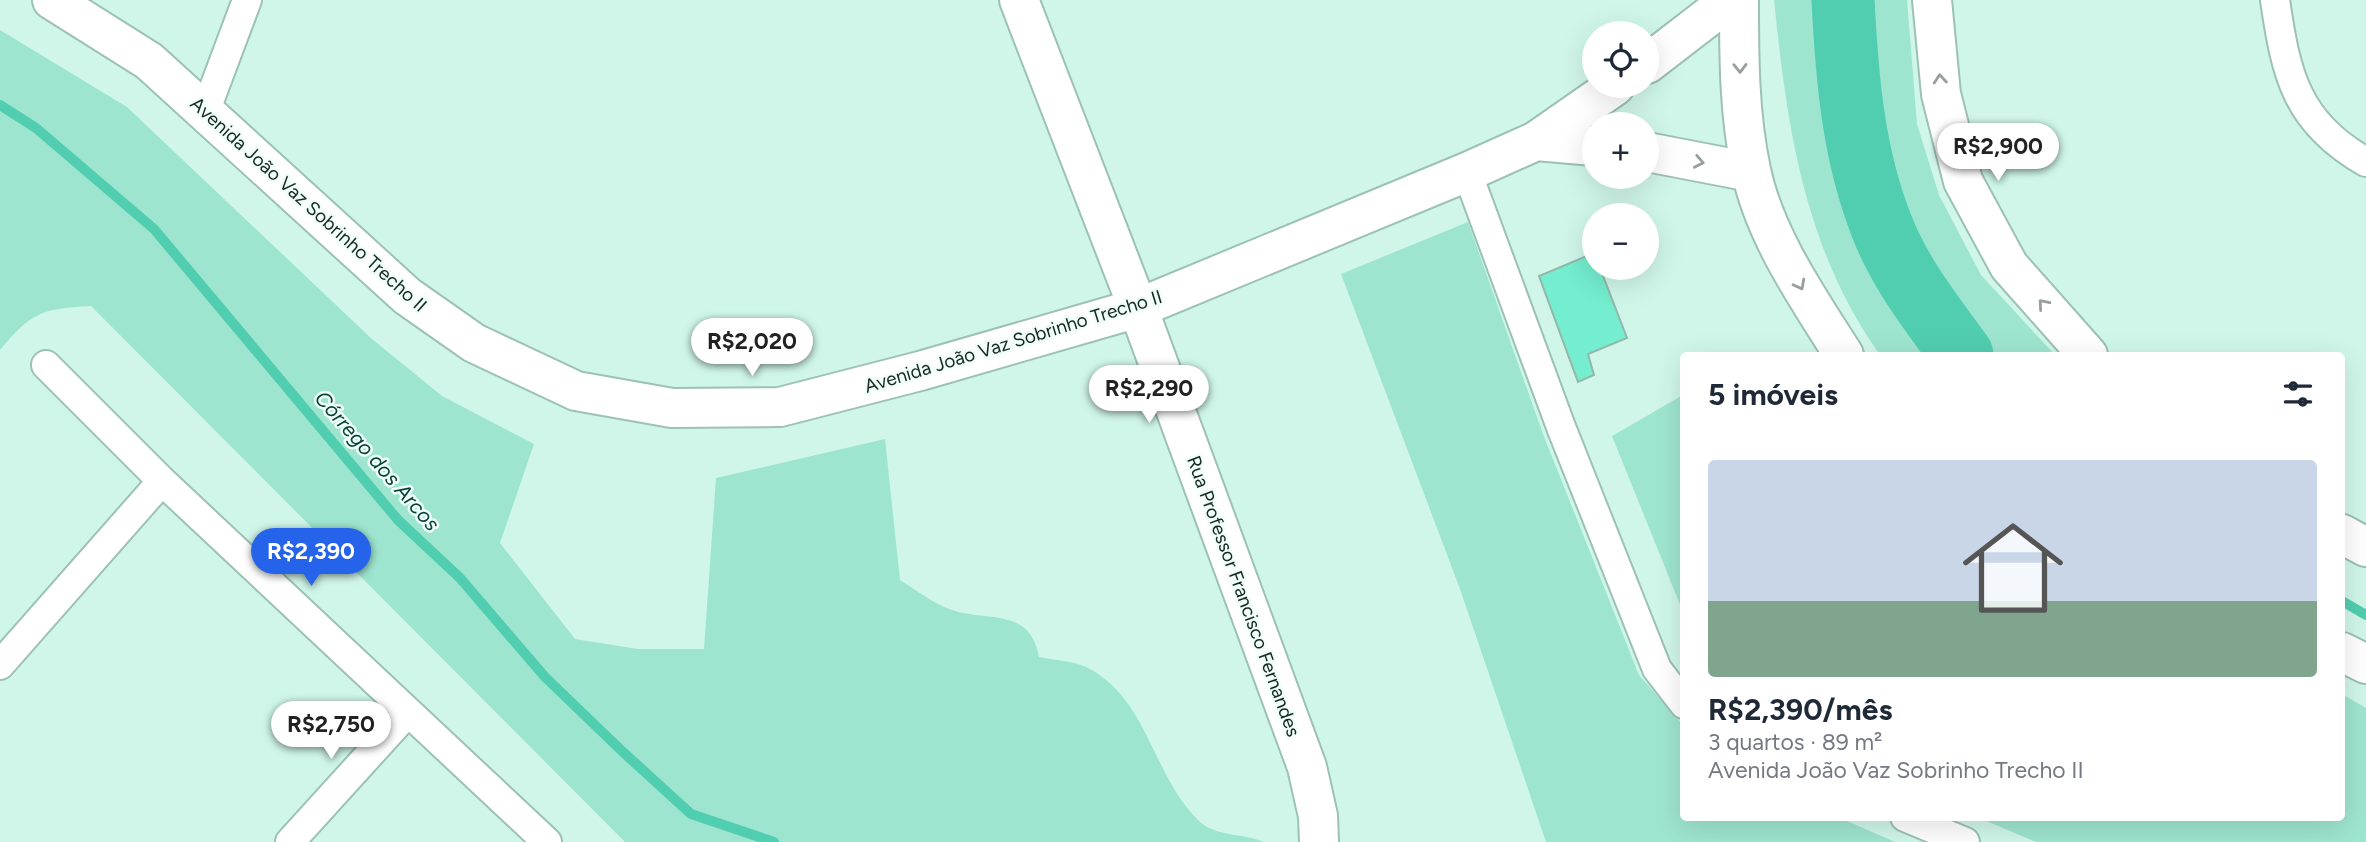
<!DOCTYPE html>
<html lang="pt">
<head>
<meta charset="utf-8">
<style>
	body { margin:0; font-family:Figtree,sans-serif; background:#f2f2f3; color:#1f2937; height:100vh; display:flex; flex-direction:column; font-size:26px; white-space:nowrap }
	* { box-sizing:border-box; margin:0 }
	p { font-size:23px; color:#747a83 }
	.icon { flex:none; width:38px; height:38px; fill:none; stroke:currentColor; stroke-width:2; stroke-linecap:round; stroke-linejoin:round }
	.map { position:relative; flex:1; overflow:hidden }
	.sheet { position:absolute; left:1680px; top:352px; width:665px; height:469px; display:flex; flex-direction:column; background:#fff; border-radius:7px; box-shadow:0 7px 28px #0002 }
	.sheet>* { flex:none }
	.fabs { position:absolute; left:1582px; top:21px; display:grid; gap:14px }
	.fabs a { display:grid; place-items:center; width:77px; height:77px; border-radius:50%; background:#fff; box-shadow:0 7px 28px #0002; font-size:35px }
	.price { position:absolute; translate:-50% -60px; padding:0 16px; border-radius:24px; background:#fff; color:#222; font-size:23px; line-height:46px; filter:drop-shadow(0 2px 4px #0008) }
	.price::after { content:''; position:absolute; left:50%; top:42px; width:21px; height:16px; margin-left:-10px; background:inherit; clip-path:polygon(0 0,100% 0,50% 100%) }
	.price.active { background:#2563eb; color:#fff }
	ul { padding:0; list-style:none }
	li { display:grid; align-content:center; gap:14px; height:371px; padding:0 28px }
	li span { display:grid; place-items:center; height:217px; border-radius:7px; color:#555 }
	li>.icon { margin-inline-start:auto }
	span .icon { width:126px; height:126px; fill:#fffc; stroke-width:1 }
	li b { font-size:30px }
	h2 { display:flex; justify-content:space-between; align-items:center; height:84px; padding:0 28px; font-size:30px }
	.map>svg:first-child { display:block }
</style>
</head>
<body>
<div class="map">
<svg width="2366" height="842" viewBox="0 0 2366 842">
	<rect width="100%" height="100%" fill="#d0f6ea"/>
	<path fill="#9ee5d0" d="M1774,0h133l10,124 22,71 42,80 74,80h-175c-76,-107 -93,-228 -106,-355z
		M0,30l127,77 245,232 70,57 92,48 -34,99 75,96 63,10h66l12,-171 169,-39 15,141c16,10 34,24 52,30 36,12 78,-3 87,47 15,3 34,4 47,10 62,30 66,109 113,154 17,16 44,12 65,21h-639l-534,-536c-49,3 -58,5 -91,44z
		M1468,222l75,212 96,241 44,50 1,92h154l57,25h-349l-86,-253 -119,-315z
		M1683,395v217l-71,-176z
		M2342,694l24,14v134h-330l-59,-25h365z"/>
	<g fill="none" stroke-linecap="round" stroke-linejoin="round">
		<path stroke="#51ceaf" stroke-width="10" d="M0,105l36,23 118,101 244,291 62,58 85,99 78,75 68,62 83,28
			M2342,601l24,14"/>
		<path stroke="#51ceaf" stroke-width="63" d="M1843,0c4,78 10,154 39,227 18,47 51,88 80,128"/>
	</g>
	<path fill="#74eece" stroke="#93b7ab" stroke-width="2" d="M1594,253v15h6l27,70 -39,16 6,21 -16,7 -39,-106z"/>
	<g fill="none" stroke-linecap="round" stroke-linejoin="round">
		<g stroke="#9cc1b5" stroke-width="32">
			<path id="street" d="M2275,0c11,75 21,122 91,162
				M205,112l42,-112
				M1467,172l94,255 96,242 27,35
				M46,365l116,116 385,361
				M0,665l162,-184
				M1905,817l60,25
				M290,842l118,-130"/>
		</g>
		<g stroke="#9cc1b5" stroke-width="42">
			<path id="secondary" d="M52,0l97,61 258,235 67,47 102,48 96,17 108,-1 140,-36 218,-63 329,-136 69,-31 79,-55
				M1019,0l119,308 169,459 11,49 1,26
				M1739,0c0,57 0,114 12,170 13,65 58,130 93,185
				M1932,0l9,94 22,87 46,85 79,89
				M1647,64l83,-64
				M1536,141l58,5
				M1647,152l104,20
				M2342,534l24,13
				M2342,652l24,12"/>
		</g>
		<use href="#street" stroke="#fff" stroke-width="28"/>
		<use href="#secondary" stroke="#fff" stroke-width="38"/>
	</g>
	<defs><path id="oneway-chevron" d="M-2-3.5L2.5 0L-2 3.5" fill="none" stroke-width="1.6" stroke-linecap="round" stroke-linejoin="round" transform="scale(1.75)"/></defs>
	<g stroke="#989e9c">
		<use href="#oneway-chevron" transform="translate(1740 68) rotate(89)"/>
		<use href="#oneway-chevron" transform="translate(1940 79) rotate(-95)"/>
		<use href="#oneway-chevron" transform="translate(1699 162) rotate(11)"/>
		<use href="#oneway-chevron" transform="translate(1800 285) rotate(62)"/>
		<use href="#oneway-chevron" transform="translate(2043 304) rotate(-131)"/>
	</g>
	<g text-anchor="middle" stroke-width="5" stroke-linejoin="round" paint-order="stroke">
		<g font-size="19" fill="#192723" stroke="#effef9">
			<text transform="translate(309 204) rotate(42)" y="7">Avenida João Vaz Sobrinho Trecho II</text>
			<text transform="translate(1013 341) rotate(-17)" y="7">Avenida João Vaz Sobrinho Trecho II</text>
			<text transform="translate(1244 596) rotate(70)" y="7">Rua Professor Francisco Fernandes</text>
		</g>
		<g font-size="21" font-style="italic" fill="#084135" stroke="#effef9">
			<text transform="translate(377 461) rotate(49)" y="7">Córrego dos Arcos</text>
		</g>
	</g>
</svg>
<div class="fabs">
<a><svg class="icon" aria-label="locate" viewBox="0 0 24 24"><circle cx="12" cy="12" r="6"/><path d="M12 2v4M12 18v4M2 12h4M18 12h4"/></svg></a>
<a>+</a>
<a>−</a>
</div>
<b class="price" style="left:1998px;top:183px">R$2,900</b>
<b class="price" style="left:752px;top:378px">R$2,020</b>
<b class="price" style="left:1149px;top:425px">R$2,290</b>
<b class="price active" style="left:311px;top:588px">R$2,390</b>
<b class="price" style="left:331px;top:761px">R$2,750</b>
<section class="sheet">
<h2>5 imóveis<svg class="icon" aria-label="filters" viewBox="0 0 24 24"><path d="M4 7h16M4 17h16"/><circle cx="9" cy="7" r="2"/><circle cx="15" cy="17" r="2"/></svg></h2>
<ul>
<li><span style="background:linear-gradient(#c9d6e8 65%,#7fa58c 0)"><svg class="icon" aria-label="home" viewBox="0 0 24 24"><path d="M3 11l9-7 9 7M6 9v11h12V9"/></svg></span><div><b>R$2,390/mês</b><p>3 quartos · 89 m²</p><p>Avenida João Vaz Sobrinho Trecho II</p></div></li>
</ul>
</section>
</div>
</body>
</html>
